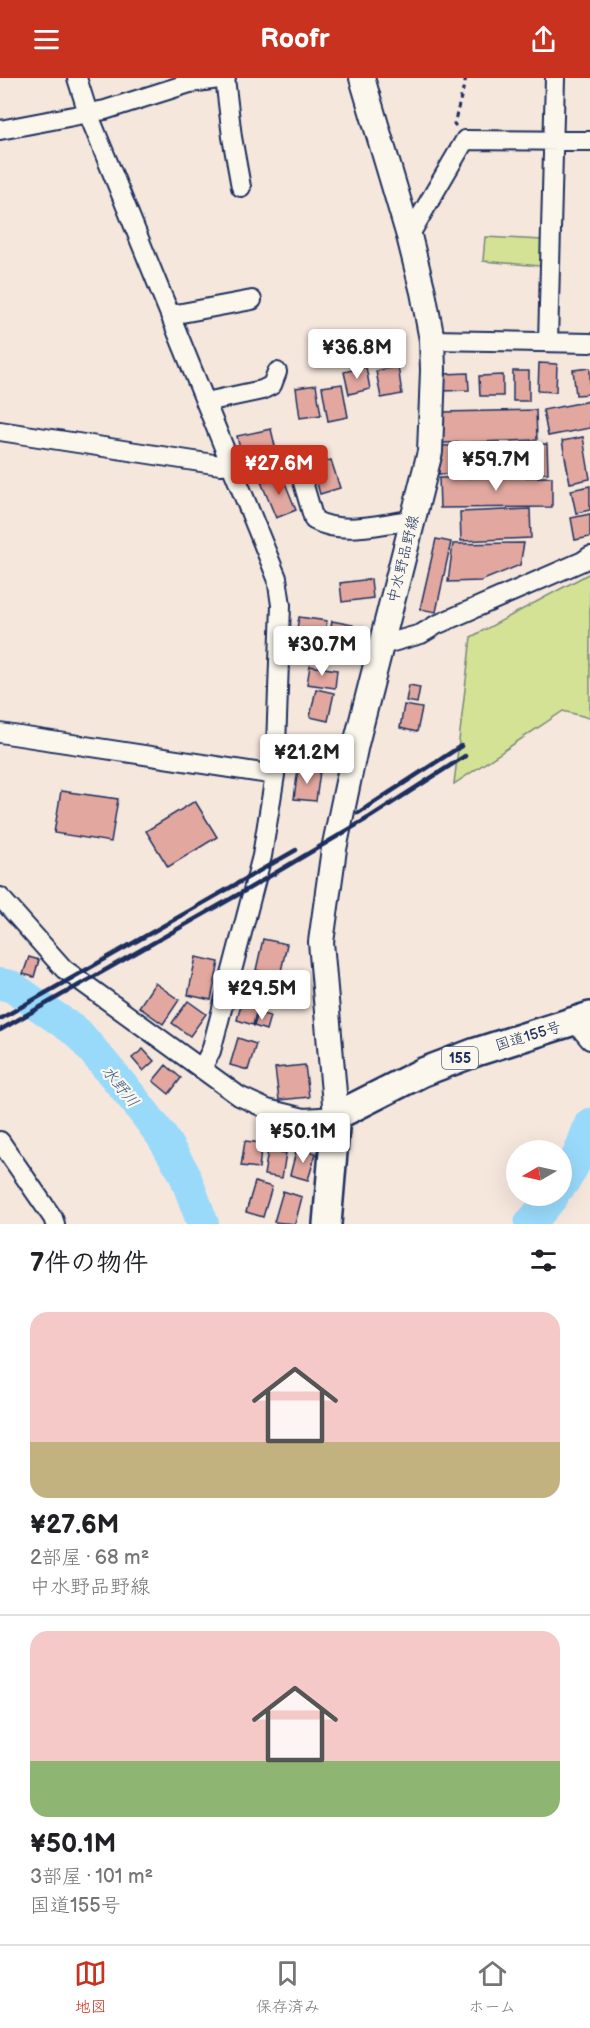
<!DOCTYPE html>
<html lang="ja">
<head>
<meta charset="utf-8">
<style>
	body { margin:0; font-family:"Balsamiq Sans","Klee One",sans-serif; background:#f2f2f2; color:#202124; height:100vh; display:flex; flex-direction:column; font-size:22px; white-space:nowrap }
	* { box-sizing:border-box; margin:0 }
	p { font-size:20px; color:#757577 }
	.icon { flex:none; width:33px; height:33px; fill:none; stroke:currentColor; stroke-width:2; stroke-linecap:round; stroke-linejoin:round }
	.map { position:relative; height:1146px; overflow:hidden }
	.side { display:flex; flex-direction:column; background:#fff; flex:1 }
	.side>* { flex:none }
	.needle { width:39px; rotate:261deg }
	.controls { position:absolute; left:506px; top:1062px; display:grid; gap:12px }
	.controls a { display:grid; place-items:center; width:66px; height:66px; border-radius:50%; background:#fff; box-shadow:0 6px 24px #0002; font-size:30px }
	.price { position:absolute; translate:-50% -51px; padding:0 14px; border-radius:6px; background:#fff; color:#222; font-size:20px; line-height:39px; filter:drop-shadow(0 2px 3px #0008) }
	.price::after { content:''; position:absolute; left:50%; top:36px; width:18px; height:14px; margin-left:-9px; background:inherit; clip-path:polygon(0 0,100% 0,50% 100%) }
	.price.selected { background:#c8321e; color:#fff }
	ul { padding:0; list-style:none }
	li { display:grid; align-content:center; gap:12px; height:318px; padding:0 30px }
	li+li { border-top:2px solid #e0e0e0 }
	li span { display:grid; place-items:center; height:186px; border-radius:18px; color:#555 }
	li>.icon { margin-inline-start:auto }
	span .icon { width:108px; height:108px; fill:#fffc; stroke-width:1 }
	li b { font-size:26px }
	h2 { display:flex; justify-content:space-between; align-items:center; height:72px; padding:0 30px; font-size:26px }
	header { display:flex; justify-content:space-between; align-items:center; height:78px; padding:0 30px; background:#c8321e; color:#fff; font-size:27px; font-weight:600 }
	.tabs { display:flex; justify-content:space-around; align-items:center; height:84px; border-top:2px solid #e0e0e0; background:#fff; font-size:16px; color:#757577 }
	.tabs a { display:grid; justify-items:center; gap:3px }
	.tabs .selected { color:#c8321e }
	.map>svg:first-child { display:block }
</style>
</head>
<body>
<header><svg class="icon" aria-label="menu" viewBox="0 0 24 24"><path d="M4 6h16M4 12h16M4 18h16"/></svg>Roofr<svg class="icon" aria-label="share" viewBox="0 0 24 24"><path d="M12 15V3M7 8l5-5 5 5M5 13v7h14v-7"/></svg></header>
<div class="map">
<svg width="590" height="1146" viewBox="0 0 590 1146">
	<rect width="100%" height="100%" fill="#f6e7dd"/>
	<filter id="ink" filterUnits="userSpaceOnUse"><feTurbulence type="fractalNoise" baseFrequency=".0167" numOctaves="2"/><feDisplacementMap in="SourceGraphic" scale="12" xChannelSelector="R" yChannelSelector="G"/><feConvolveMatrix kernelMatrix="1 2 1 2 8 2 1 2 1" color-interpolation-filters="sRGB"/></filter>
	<g filter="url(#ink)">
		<path fill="#d4e295" stroke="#78887a" stroke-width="1.5" d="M485,159l57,3 -2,26 -57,-5z
			M590,495v145l-27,-7 -109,73 17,-147z"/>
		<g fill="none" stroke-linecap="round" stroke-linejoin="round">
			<path stroke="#99dafb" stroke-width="32" d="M0,906l11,2 67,47 54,64 29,38 23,38 19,51
				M561,1107c14,-17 21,-40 29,-61
				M530,1146l23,-28"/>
		</g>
		<path fill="#e2a8a0" stroke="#1b2f5e" stroke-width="1.5" d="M539,285l18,1 -1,28 -18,-1z
			M398,288l4,28 -21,4 -5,-27z
			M366,289l4,22 -21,5 -5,-22z
			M590,290v26l-14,1 -3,-25z
			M513,293h16v30h-16z
			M468,295l1,17 -26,1v-17z
			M503,297v21h-23l-1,-20z
			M342,306l6,33 -20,4 -6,-34z
			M316,307l5,30 -21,3 -4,-30z
			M590,323v27l-42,8 -5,-26z
			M536,332l1,30 -94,3 -1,-31z
			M271,351l4,17 -34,7 -4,-17z
			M583,359l7,42 -20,4 -8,-42z
			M547,366l1,29 -109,1v-28z
			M296,370l5,17 -17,5 -5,-17z
			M331,382l9,28 -20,6 -8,-28z
			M281,395l15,37 -20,8 -15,-36z
			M552,399v30l-112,1 -1,-30z
			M590,408v24l-14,3 -5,-23z
			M530,431l1,29 -70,3 -1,-29z
			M590,436v23l-15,3 -4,-22z
			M436,461l15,3 -15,70 -16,-3z
			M524,465l-4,22 -39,16 -33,1 5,-38z
			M371,501l2,19 -31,4 -2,-19z
			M299,539l28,4 -6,41 -29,-5z
			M332,543l21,4 -5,34 -22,-4z
			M310,588l27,4 -2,18 -28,-4z
			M409,607l11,2 -3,16 -11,-2z
			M316,611l18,4 -6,28 -18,-4z
			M404,627l18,3 -5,24 -17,-4z
			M298,690l22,3 -4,30 -22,-2z
			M61,713l57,8 -7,43 -57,-9z
			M195,723l22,36 -49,30 -22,-36z
			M263,861l24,5 -7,32 -24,-6z
			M29,879l10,3 -5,17 -11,-3z
			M196,879l23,5 -8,38 -23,-5z
			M155,905l24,17 -16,24 -24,-17z
			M246,906l16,5 -9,36 -16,-5z
			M188,923l18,13 -16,22 -18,-13z
			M258,935l12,3 -4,14 -12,-4z
			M238,960l18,6 -8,26 -18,-5z
			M143,971l11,12 -11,10 -11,-13z
			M166,987l15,13 -12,16 -16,-13z
			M305,987l4,32 -30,3 -4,-32z
			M245,1063l17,2 -3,25 -18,-2z
			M297,1070l19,5 -8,27 -18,-5z
			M268,1073l18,2 -4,25 -18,-3z
			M255,1104l17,5 -9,30 -17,-5z
			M283,1113l19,6 -7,27 -21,-2z"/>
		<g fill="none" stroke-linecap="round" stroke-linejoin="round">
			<g stroke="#1b2f5e" stroke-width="22">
				<path id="minor" d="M77,0l11,35 189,465 4,27 -6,170 -13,81 -51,195 -9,17
					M225,0l7,59 9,50
					M0,52l105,-20 85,-27 36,-5
					M409,158l56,-96 125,1
					M171,237l81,-15
					M432,262l158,3
					M548,264l7,-264
					M206,324l56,-12 10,-5 5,-13
					M0,353l220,34 12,-1
					M300,394l14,48c30,16 66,3 99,0
					M382,567l39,-11 15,-9 147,-64 7,-5
					M0,655l275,42
					M0,819l64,72 175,127 28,13 37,9 32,-2
					M574,943l16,19
					M0,1063l53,77 2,6"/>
			</g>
			<g stroke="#1b2f5e" stroke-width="28">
				<path id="major" d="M336,1038l-15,-174 13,-93 22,-105 74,-292 3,-82 -1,-30 -9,-48 -14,-56 -47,-158"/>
			</g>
			<g stroke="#1b2f5e" stroke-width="32">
				<path id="highway" d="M327,1146l9,-108 87,-44 53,-20 114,-36"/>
			</g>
			<path stroke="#1b2f5e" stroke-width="3" stroke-dasharray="4.5 4.5" stroke-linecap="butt" d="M456,48l-2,-2 12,-46"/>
			<use href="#minor" stroke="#fbf7ec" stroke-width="18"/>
			<use href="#major" stroke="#fbf7ec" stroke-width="24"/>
			<use href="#highway" stroke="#fbf7ec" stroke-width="27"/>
			<path stroke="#1b2f5e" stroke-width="4.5" d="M358,735l103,-67
				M0,941l296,-169
				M0,952l248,-141 122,-72 95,-61"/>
		</g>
	</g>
	<g text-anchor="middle" stroke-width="4.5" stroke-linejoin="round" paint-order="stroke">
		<rect fill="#fbf7ec" stroke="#5e6b89" stroke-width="1.5" x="442" y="969" width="36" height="22" rx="4.5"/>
		<g font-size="14" font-weight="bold" fill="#1b2f5e">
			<text x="460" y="985">155</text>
		</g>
		<g font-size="15" fill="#1b2f5e" stroke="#fbf7ec">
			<text transform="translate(403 481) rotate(-76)" y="5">中水野品野線</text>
			<text transform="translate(528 958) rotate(-17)" y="5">国道155号</text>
		</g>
		<g font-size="16" font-style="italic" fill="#3a5a85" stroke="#fbf7ec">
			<text transform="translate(121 1008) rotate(51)" y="6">水野川</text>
		</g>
	</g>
</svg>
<div class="controls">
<a><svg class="needle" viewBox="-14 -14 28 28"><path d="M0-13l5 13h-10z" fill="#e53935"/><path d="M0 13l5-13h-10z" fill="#757577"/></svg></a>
</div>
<b class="price" style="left:357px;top:302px">¥36.8M</b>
<b class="price" style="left:496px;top:414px">¥59.7M</b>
<b class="price selected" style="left:279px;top:418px">¥27.6M</b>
<b class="price" style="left:322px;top:599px">¥30.7M</b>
<b class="price" style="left:307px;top:707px">¥21.2M</b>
<b class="price" style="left:262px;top:943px">¥29.5M</b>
<b class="price" style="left:303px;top:1086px">¥50.1M</b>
</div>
<section class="side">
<h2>7件の物件<svg class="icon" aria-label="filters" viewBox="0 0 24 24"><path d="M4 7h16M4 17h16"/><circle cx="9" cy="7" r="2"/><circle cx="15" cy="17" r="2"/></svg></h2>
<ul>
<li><span style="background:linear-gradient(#f6c9c9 70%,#c2b280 0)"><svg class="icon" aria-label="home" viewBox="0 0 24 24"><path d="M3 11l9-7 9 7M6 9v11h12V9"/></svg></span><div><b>¥27.6M</b><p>2部屋 · 68 m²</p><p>中水野品野線</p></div></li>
<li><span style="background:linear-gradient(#f6c9c9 70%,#8fb573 0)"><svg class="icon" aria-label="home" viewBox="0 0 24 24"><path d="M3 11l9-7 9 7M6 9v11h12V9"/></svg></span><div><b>¥50.1M</b><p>3部屋 · 101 m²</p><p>国道155号</p></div></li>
</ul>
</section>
<nav class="tabs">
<a class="selected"><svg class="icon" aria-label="map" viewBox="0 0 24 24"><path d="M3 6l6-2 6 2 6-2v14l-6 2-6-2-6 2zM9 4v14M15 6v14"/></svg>地図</a>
<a><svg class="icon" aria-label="saved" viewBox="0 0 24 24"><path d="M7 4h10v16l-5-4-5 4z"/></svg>保存済み</a>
<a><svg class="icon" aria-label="home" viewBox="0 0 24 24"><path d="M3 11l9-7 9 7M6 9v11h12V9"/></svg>ホーム</a>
</nav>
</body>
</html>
